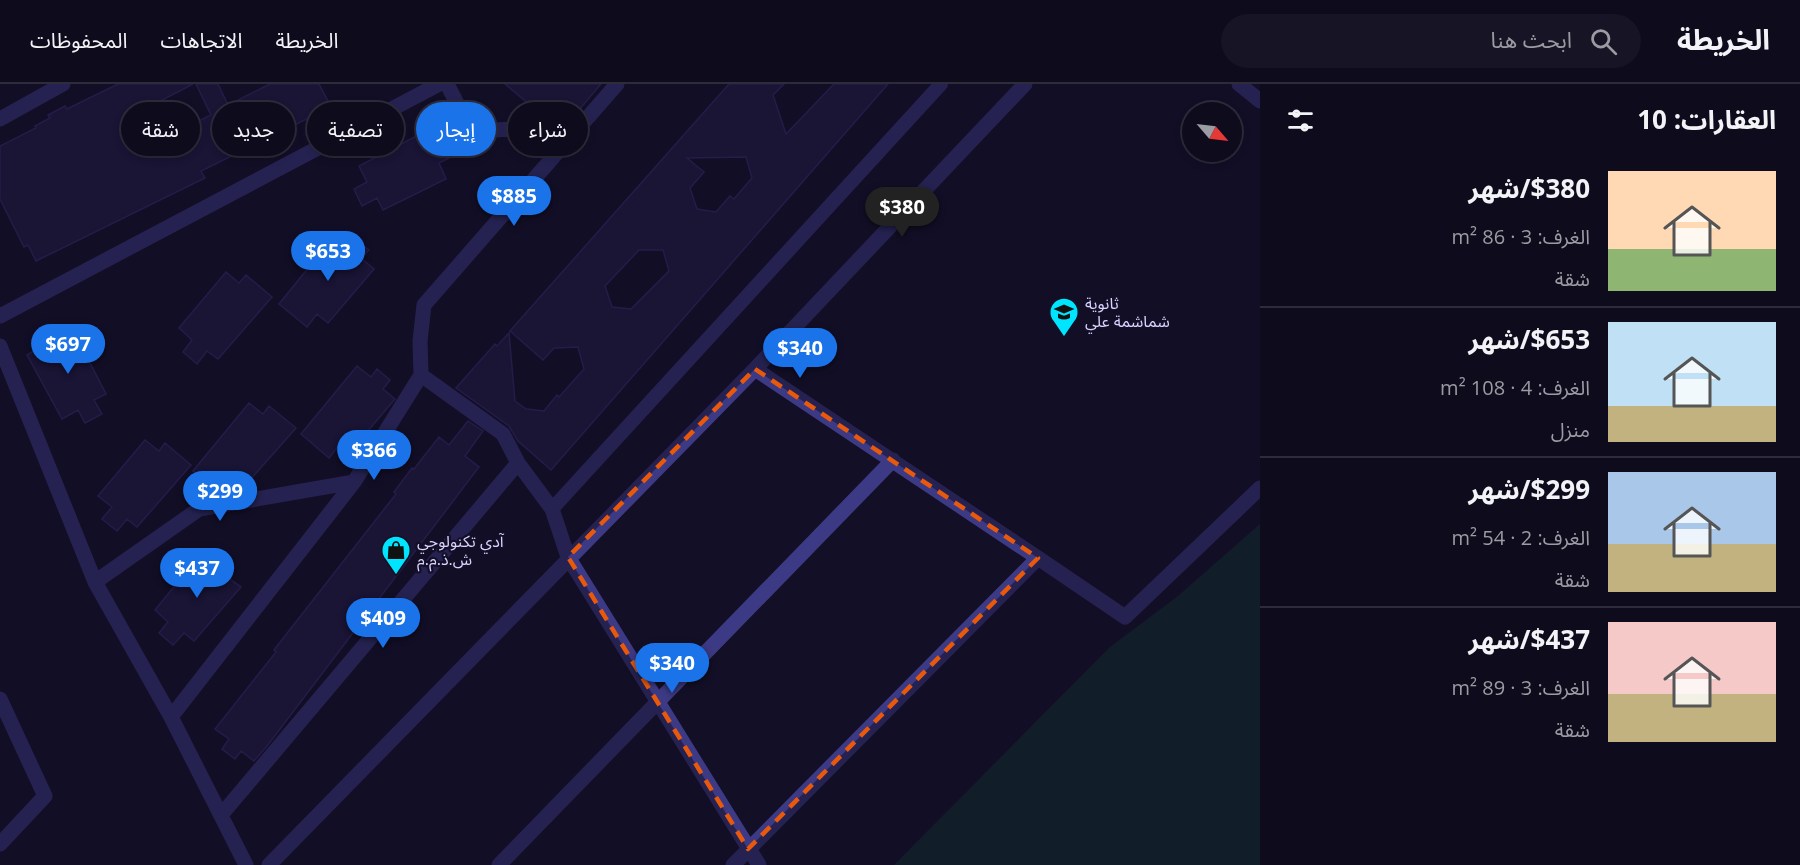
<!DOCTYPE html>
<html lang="ar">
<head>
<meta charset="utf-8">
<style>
	body { margin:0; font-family:"Open Sans","Noto Sans Arabic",sans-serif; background:#171425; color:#f1f3f6; direction:rtl; height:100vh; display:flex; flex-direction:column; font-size:22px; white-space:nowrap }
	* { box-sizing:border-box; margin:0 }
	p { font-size:20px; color:#9b9ba3 }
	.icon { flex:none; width:33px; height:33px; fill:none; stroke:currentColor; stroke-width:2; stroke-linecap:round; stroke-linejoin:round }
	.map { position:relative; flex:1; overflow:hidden; direction:ltr }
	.details { display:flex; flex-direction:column; background:#0e0b1c; width:540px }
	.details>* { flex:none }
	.banner { position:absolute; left:18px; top:18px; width:570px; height:54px; direction:rtl; display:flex; gap:12px }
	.needle { width:39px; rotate:118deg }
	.controls { position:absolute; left:1182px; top:18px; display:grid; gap:12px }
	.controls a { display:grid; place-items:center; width:60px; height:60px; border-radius:50%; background:#0e0b1c; box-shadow:0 3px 9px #0003,0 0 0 2px #2e2b3b; font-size:30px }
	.price { position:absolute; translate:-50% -51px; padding:0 14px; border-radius:21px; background:#1a73e8; color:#fff; font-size:20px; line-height:39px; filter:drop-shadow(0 2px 3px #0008) }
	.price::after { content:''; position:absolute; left:50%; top:36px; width:18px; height:14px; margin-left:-9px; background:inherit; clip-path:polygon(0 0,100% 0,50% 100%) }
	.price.on { background:#222; color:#fff }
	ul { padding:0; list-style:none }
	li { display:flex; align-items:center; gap:18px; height:150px; padding:0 24px }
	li+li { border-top:2px solid #2e2b3b }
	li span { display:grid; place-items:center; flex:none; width:168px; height:120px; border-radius:0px; color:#555 }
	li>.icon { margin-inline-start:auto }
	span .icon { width:72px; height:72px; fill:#fffc; stroke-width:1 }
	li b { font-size:26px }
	h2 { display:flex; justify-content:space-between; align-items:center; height:72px; padding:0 24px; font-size:26px }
	.chip { padding:0 21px; border-radius:27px; background:#0e0b1c; box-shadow:0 3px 9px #0003,0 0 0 2px #2e2b3b; font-size:21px; line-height:54px }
	.chip.on { background:#1a73e8; color:#fff }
	header { display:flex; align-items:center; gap:36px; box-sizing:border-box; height:84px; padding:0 30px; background:#0e0b1c; border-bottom:2px solid #2e2b3b }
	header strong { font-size:28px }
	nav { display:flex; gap:33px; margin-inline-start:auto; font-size:21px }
	.search { width:420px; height:54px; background:#171425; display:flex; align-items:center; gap:15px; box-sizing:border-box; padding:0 21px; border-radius:33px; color:#9b9ba3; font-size:22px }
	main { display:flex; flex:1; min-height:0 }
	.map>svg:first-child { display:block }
</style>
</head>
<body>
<header>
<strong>الخريطة</strong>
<div class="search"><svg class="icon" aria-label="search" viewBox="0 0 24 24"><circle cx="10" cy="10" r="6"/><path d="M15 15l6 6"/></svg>ابحث هنا</div>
<nav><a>الخريطة</a><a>الاتجاهات</a><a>المحفوظات</a></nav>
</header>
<main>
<section class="details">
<h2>العقارات: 10<svg class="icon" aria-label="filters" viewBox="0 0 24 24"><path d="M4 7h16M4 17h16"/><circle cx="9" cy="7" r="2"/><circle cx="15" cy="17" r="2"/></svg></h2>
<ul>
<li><span style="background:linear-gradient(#ffd9b3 65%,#8fb573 0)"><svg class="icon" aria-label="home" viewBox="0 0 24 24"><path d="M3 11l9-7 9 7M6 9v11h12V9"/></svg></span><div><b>$380/شهر</b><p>الغرف: 3 · 86 m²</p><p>شقة</p></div></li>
<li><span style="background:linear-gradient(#bfe0f5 70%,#c2b280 0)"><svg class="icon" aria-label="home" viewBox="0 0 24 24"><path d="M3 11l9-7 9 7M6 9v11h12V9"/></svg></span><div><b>$653/شهر</b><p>الغرف: 4 · 108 m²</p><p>منزل</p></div></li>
<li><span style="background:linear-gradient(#a9c7e8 60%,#c2b280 0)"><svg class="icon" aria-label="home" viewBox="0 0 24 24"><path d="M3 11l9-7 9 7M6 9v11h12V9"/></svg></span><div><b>$299/شهر</b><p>الغرف: 2 · 54 m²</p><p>شقة</p></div></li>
<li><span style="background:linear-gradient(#f6c9c9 60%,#c2b280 0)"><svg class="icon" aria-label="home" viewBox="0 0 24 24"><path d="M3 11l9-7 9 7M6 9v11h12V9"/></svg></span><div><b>$437/شهر</b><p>الغرف: 3 · 89 m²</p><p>شقة</p></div></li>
</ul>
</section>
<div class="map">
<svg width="1260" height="781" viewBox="0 0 1260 781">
	<rect width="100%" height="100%" fill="#130f26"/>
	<path fill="#12302f" d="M1260,440v341h-366l216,-218 68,-51z"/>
	<path fill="#241b47" stroke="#3b2d73" stroke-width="1.5" fill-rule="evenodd" d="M118,0h75l-33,17 16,31 35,-17 -15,-31h22l10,21 42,-21h49l12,23 -130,64 4,7 -169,83 -8,-16 -4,2 -24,-48v-53l36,-18 -1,-2 15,-8 -2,-3 17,-9 2,3z
		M505,0h96l-40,47z
		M729,0h55l-11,11 13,39 48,-50h54l-337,386 -33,-29 -9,-15 -53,-38 39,-44 2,2 12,-13 6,68 11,8 18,2 13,-16 2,2 25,-28 -6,-22 -24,1 -11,12 -33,-29zM746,73l6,21 -18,21 -4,-3 -14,16 -19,-3 -7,-21 14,-16 -17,-14zM639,166h24l6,21 -38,38 -19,-2 -7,-21z
		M424,48l8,16 9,-5 8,15 -10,5 7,16 -63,31 -6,-12 -15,8 -8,-17 13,-7 -8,-16z
		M335,151l14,11 6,-7 14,11 -8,8 13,11 -46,54 -11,-9 -10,13 -28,-23z
		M226,188l13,11 7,-8 26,22 -54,62 -11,-8 -10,13 -14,-12 9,-12 -13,-12z
		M52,245l6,10 15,-9 33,64 -12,6 8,14 -17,9 -7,-13 -16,9 -35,-64 15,-9 -4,-9z
		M357,282l14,11 6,-8 13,11 -7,9 12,10 -46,54 -10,-8 -10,13 -28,-24z
		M249,319l14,11 6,-8 27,22 -55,62 -10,-8 -10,13 -28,-24z
		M468,337l15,10 -18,25 14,11 -212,279 -13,15 -13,-10 -6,8 -13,-10 7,-10 -14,-10 61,-77 -2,-2 122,-156 -2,-2 18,-24 2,1 25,-32 10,8z
		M145,356l14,11 6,-8 26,22 -54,62 -10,-8 -10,12 -15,-12 10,-12 -14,-11z
		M201,470l14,11 7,-8 12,11 -7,9 14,10 -47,54 -10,-8 -11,12 -14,-12 9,-11 -13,-12z"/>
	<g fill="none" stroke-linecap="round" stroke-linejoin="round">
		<path stroke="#3d3a85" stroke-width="14" d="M552,425l389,-425"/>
		<path stroke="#3d3a85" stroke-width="15" d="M447,0l17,33 30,13 23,-1 49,13
			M1239,0l21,17
			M0,35l63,-35
			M0,232l439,-232
			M0,262l95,236 76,135 75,148
			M755,285l270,-285
			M421,291l-1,-34 4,-36 193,-221
			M1038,474l87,59 135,-129
			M95,498l104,-73 155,-27
			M0,615l45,97 -45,48
			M171,633l183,-235 67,-107 82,59 15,29 34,46 16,48 191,308
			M222,730l296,-351
			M269,781l486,-496 283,189 -305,307
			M499,781l394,-405"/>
	</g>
	<path d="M0 0H1260V781H0ZM755,285l283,189 -290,291 -180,-292z" fill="#130f26" fill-opacity=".55" fill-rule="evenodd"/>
	<path fill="none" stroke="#e8590c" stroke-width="4.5" stroke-dasharray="12 8" stroke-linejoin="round" d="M755,285l283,189 -290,291 -180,-292z"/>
	<defs>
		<g id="school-pin" transform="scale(1.5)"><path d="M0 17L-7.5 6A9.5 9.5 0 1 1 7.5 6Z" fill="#00e5ff" stroke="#130f26"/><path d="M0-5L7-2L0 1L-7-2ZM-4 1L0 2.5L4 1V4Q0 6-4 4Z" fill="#111"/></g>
		<g id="shop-pin" transform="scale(1.5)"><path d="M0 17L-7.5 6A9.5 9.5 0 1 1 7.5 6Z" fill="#00e5ff" stroke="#130f26"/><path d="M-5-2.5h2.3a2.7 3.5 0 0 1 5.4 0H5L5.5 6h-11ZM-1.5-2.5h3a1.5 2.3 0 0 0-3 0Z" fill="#111"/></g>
	</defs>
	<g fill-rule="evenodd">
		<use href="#school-pin" x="1064" y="228"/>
		<use href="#shop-pin" x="396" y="466"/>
	</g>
	<g text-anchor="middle" stroke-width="4.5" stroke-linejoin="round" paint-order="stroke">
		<g font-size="16" fill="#d9d4ff" stroke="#130f26" text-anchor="start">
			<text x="1085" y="225">ثانوية<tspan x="1085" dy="18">شماشمة علي</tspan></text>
			<text x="417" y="463">آدي تكنولوجي<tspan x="417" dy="18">ش.ذ.م.م</tspan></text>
		</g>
	</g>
</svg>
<div class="controls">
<a><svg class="needle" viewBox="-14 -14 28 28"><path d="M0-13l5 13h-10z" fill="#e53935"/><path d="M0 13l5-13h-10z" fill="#9b9ba3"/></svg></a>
</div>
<b class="price" style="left:514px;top:143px">$885</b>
<b class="price on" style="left:902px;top:154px">$380</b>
<b class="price" style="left:328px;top:198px">$653</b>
<b class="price" style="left:68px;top:291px">$697</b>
<b class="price" style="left:800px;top:295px">$340</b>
<b class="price" style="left:374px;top:397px">$366</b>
<b class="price" style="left:220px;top:438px">$299</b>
<b class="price" style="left:197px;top:515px">$437</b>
<b class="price" style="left:383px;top:565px">$409</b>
<b class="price" style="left:672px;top:610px">$340</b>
<div class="banner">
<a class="chip">شراء</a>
<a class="chip on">إيجار</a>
<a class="chip">تصفية</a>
<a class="chip">جديد</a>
<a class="chip">شقة</a>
</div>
</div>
</main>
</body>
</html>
